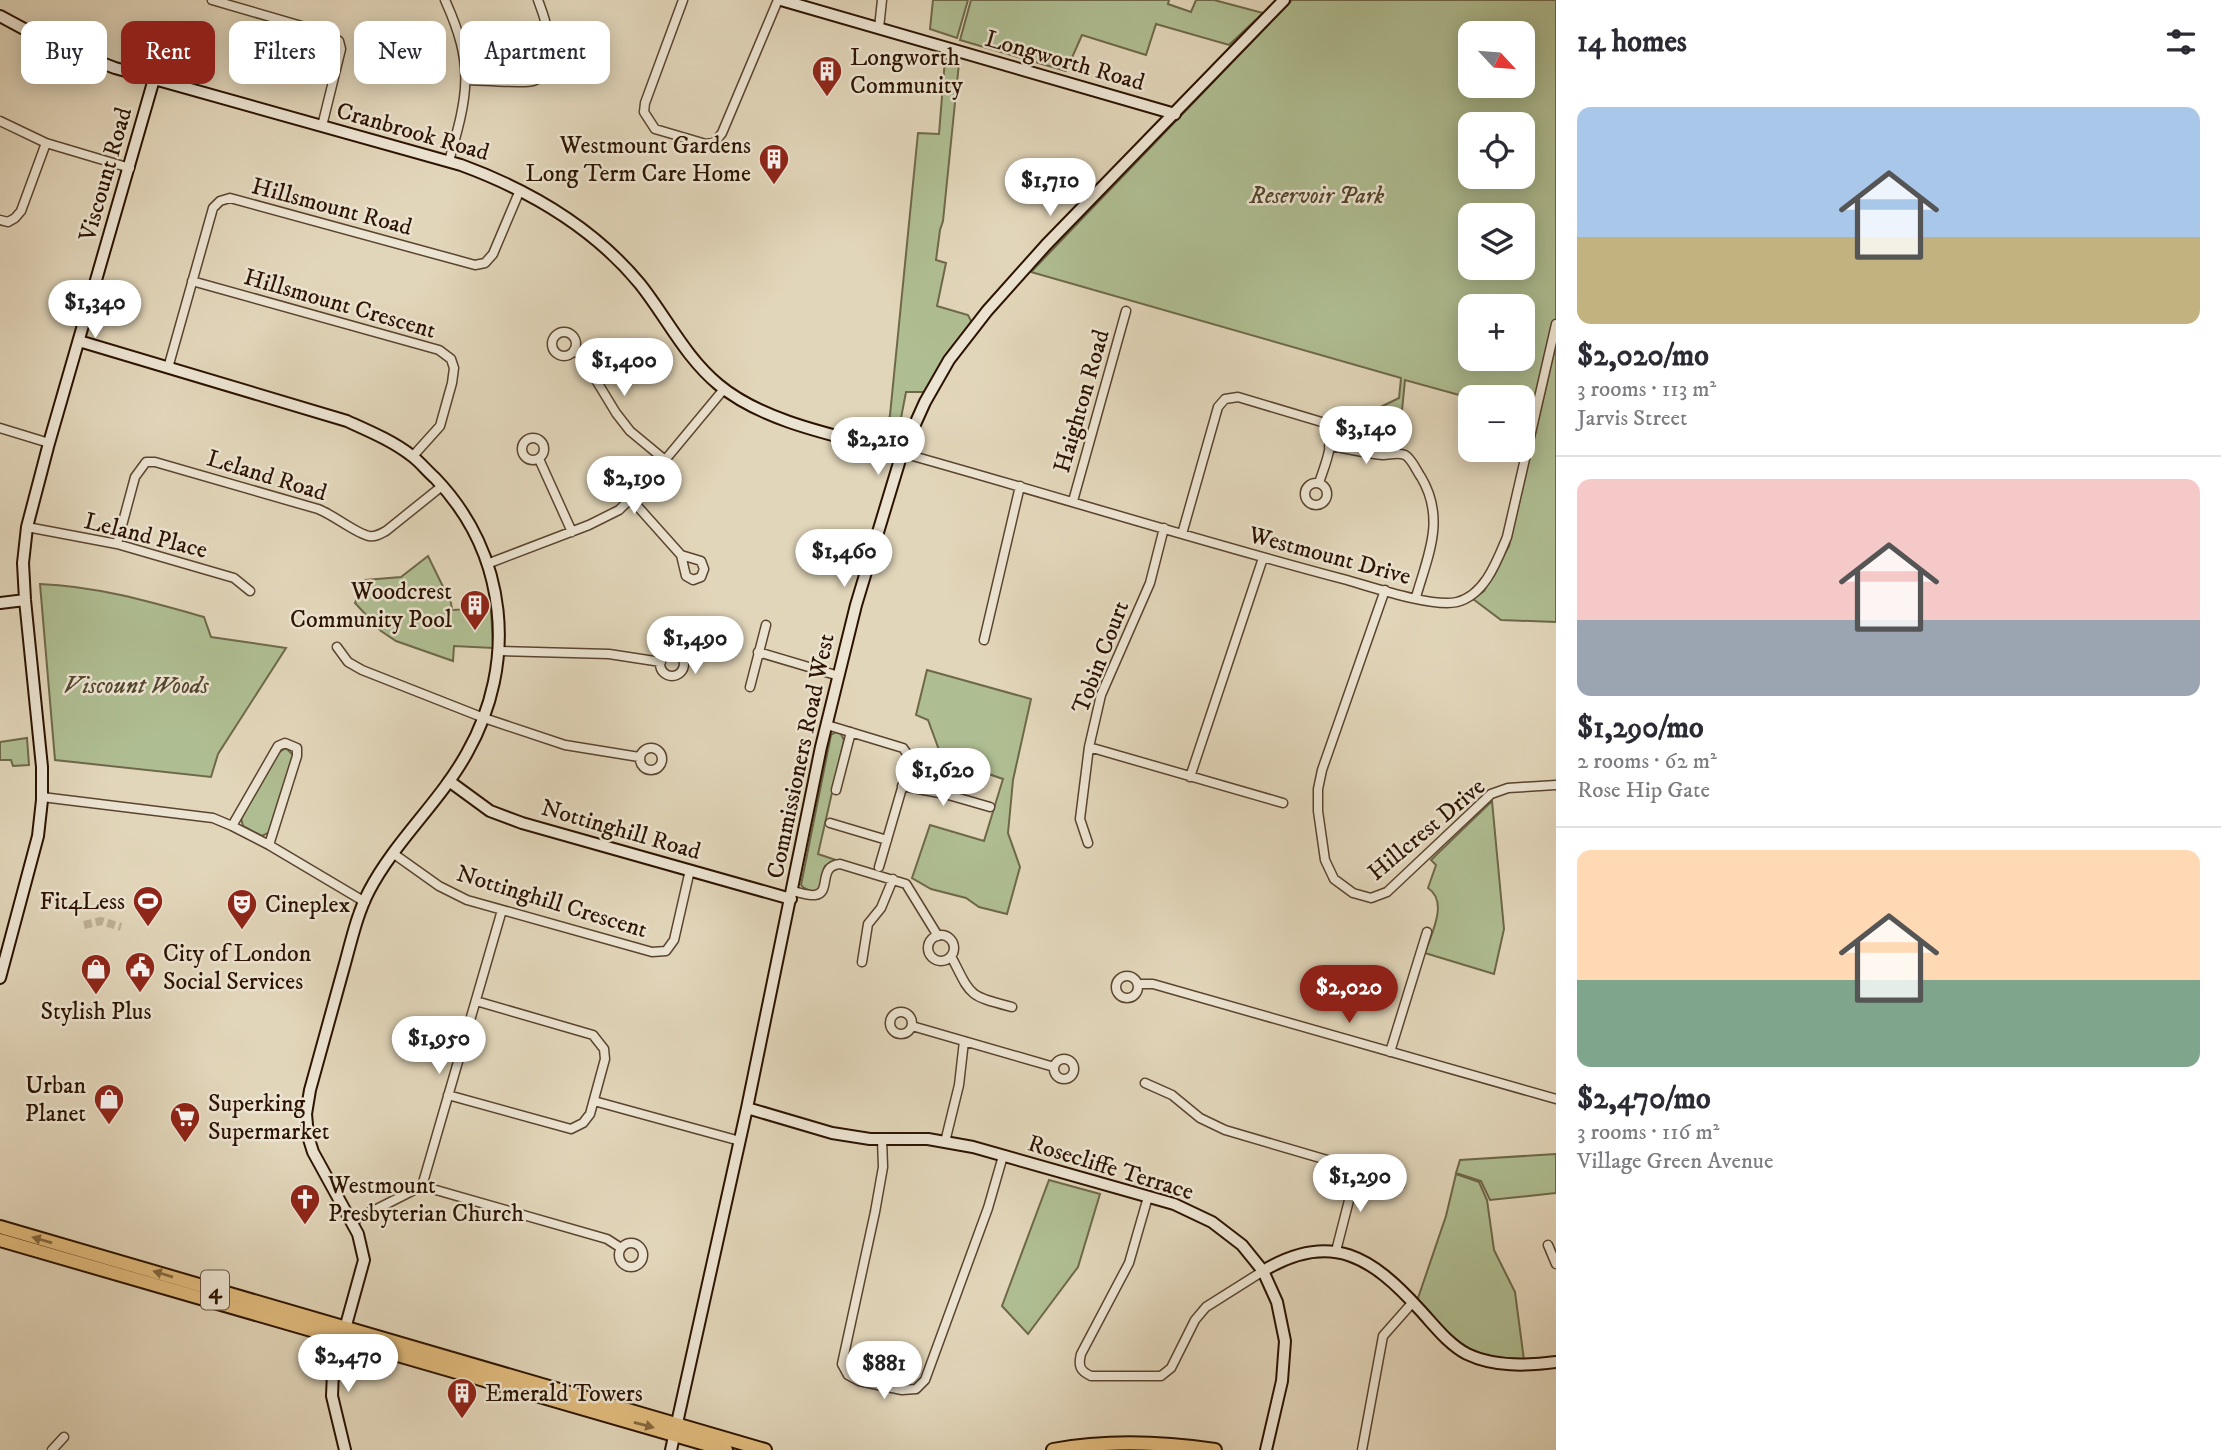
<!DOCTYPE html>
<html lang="en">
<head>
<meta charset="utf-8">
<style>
	body { margin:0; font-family:"IM FELL DW Pica",serif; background:#f2f2f3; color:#2b2b33; height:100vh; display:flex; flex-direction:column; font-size:26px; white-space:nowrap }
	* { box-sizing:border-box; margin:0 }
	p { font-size:23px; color:#7c7c81 }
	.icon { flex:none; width:38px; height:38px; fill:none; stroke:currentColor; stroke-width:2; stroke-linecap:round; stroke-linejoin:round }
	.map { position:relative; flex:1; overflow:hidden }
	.drawer { display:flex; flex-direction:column; background:#fff; width:665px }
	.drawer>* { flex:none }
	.guide { position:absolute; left:21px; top:21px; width:665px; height:63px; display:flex; gap:14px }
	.needle { width:46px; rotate:116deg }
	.tools { position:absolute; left:1458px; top:21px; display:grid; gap:14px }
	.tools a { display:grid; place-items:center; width:77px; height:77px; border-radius:14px; background:#fff; box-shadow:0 4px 18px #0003; font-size:35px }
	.price { position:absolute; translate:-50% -60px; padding:0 16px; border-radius:24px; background:#fff; color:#222; font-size:23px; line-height:46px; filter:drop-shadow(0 2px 4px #0008) }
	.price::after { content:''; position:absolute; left:50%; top:42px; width:21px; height:16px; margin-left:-10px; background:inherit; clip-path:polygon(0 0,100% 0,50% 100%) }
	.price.on { background:#8f2418; color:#fff }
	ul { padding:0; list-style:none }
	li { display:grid; align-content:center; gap:14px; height:371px; padding:0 21px }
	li+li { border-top:2px solid #e1e1e2 }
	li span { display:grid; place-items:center; height:217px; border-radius:14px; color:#555 }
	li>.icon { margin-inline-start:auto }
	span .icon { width:126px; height:126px; fill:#fffc; stroke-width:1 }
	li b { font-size:30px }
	h2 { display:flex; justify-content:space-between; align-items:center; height:84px; padding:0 21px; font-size:30px }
	.tag { padding:0 24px; border-radius:14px; background:#fff; box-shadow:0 4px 18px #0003; font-size:24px; line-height:63px }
	.tag.on { background:#8f2418; color:#fff }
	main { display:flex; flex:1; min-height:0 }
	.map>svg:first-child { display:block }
</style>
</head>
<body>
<main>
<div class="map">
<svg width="1556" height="1450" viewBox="0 0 1556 1450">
	<rect width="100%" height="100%" fill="#e2d6ba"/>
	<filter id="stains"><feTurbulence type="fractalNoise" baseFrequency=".00286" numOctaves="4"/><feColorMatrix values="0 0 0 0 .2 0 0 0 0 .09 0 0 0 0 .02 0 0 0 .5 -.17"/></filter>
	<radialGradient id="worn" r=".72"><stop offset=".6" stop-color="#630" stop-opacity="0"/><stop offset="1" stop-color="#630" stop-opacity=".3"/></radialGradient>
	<path fill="#afbe92" stroke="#6e6849" stroke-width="2" fill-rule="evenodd" d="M933,0h35l-11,38 -27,-9z
		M971,0h198l-1,4 23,8 5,-12h18l49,13 -34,32 -73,-21 -10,31 -64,-20 -16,36 -106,-31z
		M1292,0h264v320l-25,96 -8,-3 -1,-16 -52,1 -65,-18 -7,71h-4v-4l-28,1c0,-11 7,-20 7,-31l-7,-3 33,-16 2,-20 -370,-106zM1470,33h52v53h-52zM1470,124h52v53h-52zM1470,215h52v53h-52zM1470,306h52v53h-52z
		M945,59l14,4 -16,158 -3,9 -4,30 10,3 -9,43 31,9 4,8 -48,69h-18l-9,47 -12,-4 5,-20 28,-282 21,1z
		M1556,343v279l-55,-2 -28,-21 11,-8 25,-45z
		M428,556l23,47 1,7 39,-2 2,40 -39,-2 -1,15 -57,-20 -15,-10 -26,-28 10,-23 36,-3z
		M40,584c56,2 111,18 164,33l7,20 75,11 -68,106 -7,23 -156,-17z
		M927,670l104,29 -18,81 -5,53 12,34 -13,47 -28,-7 -13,-9 -35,-9 -19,-11 18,-53 54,16 19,-62 -61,-21 -14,-38 -12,-5z
		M836,732l5,2 3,6 -26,114 21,7 -14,5 -6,24c-6,3 -15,-1 -18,-5l30,-150z
		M27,738l2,27 -16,1 -2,-6h-11v-18z
		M286,748l7,7 -2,9 -21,68 -8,4 -19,-10 -2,-8 35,-64z
		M1492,801l12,128 -10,45 -69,-21c6,-19 24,-51 3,-65l8,-23 -5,-5z
		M1556,1154v39l-66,7 -9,-19 -25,-8 4,-13z
		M1456,1174l23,8 8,18 7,50 21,42 9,68c-53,2 -73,-23 -107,-59l29,-85z
		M1049,1180l51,14 -22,73 -50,67 -26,-28z"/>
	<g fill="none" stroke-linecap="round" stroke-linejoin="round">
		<path stroke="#beaf95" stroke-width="8" stroke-dasharray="8 4" stroke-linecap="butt" d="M84,925l17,-4 20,6"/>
		<g stroke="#5a442e" stroke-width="11">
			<path id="street" d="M212,0l117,34 10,7 2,8 -19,77
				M445,0c30,66 23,94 4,161
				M683,0l-38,103 -1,9 11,17 51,15 9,-2 7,-9 56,-133
				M879,28l3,-28
				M549,39l24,2 8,7 -2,10 -7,4 -23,-1
				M466,80c12,0 59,4 67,1 31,-11 13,-60 5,-81
				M0,121l46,22 84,25
				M0,220l8,2 7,-4 6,-7 25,-68
				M192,281l247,69 12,9 3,9 -2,15 -12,43 -27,30
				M552 344a12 12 0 1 1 24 0a12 12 0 1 1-24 0Z
				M574,350l8,7 34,56 14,18 35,29
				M168,368l45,-160 7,-7 10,-3 245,67 10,-2 8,-9 27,-64
				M0,428l49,15
				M522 449a11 11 0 1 1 22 0a11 11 0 1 1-22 0Z
				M1329,446c18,2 37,8 54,9 7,0 15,-3 22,0 7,4 11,15 16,22 25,42 7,78 -5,120
				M902,453c147,41 293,87 441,126 26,7 89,29 114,23 28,-7 40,-41 50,-65l49,-213
				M539,459l33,73
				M1305 494a11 11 0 1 1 22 0a11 11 0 1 1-22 0Z
				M631,499l50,56 20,6 3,8 -3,8 -8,3 -7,-4 -5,-21
				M1073,501l53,-190
				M27,527l90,17 117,34 16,13
				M1182,534l36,-127 7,-8 13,-2 87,26c12,17 0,41 -6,60
				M117,544l18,-67 11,-15h9l163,47c16,6 37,24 51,27 7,1 11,-2 17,-5l56,-45
				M487,564l102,-39 30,-15 22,-21 83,-100
				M1385,590l-63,180 -4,19v22l7,49 9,19 19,14 18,5 16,-6 104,-98 17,-6 48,-3
				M984,640l36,-154
				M337,647l11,15 14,8 122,48 81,27 74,12
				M498,651l111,3 52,8
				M758,652l81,24
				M660 664a12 12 0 1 1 24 0a12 12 0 1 1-24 0Z
				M750,687l16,-62
				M827,725l76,23 5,7 1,9 -30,103
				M1089,747l194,56
				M640 759a11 11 0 1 1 22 0a11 11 0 1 1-22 0Z
				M1190,777l73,-219
				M902,786l43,8 45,13
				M836,790l15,-58
				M42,797l171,21 19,8 46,-80 7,-3 12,5v8l-28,89 96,57
				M830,823l57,17
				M232,826l37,19
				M1088,843l-8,-24 9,-72 12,-52 49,-112 14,-55
				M394,854l45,32 28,14 185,52 14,-1 8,-11 16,-70
				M792,891c7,1 16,5 23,4 17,-2 2,-29 25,-31l66,20 32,52
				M928 948a13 13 0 1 1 26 0a13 13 0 1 1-26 0Z
				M951,956c21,41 16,39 61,51
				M862,962l6,-38 13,-16 12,-29
				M1116 987a11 11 0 1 1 22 0a11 11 0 1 1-22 0Z
				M1138,984h15l403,115
				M890 1023a11 11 0 1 1 22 0a11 11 0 1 1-22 0Z
				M912,1026l142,41
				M1390,1052l37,-120
				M1054 1069a10 10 0 1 1 20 0a10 10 0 1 1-20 0Z
				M1145,1083l27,12 28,23 25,12 160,47 15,8
				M448,1095l123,34 12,-6 7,-9 15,-55 -1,-10 -11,-14 -117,-34
				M594,1101l146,40
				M882,1139l1,28 -8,45 -33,152 6,11 11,6 43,9 14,-1 9,-9 63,-172 15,-52
				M945,1142l14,-57 5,-44
				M422,1186l185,53 14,9
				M1148,1197l-19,66 -48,91c-3,12 -1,17 10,22h70l10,-8 24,-48 11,-13 57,-36
				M351,1222l71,-36 80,-276
				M619 1255a12 12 0 1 1 24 0a12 12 0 1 1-24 0Z
				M1548,1245l8,19
				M1336,1251l21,-82
				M52,1450l12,-13
				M1362,1450l21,-114 30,-34"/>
		</g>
		<g stroke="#2c1300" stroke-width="14">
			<path id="secondary" d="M781,0l394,114
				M0,16l52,28 63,24 346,97c68,25 132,62 179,119 27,34 45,73 79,101 47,39 125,52 183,68
				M79,341l268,80c22,10 46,20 65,35 8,6 15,15 23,22 73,76 83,185 32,275 -27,49 -72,88 -98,138 -12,23 -18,51 -25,76 -11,41 -23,82 -34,123l-4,24 2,22 5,16 45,82 6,26 -31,112 -1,24 13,54
				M0,603l25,-3
				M449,781l41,30 32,12 269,76
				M0,978l38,-142 4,-36v-33l-17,-167 -2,-37 4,-36 22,-84 105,-364
				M747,1108l85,25 38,6h58l45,8 201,57 38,18 30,23 21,26 14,31 8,39 -3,40 -16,69
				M1263,1271c68,-41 109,-14 157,39 14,15 28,34 47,44 27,13 59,12 89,8
				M671,1450l76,-342 74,-361 35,-142 46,-152 23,-51 24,-42 38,-49 59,-66 238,-245"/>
		</g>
		<g stroke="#2c1300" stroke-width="16">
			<path id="primary" d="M0,1227l765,223
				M0,1240l726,210
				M1053,1450c54,-10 108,-8 162,0"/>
		</g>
		<use href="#street" stroke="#ece4d2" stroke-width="8"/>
		<use href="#secondary" stroke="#ece4d2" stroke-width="10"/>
		<use href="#primary" stroke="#e1bb7d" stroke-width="12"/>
	</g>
	<defs><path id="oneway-solid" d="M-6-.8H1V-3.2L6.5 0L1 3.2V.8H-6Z" transform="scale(1.75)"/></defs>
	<g fill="#86673e">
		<use href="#oneway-solid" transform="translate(42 1240) rotate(-164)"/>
		<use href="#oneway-solid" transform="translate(163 1274) rotate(-163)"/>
		<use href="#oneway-solid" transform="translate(644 1425) rotate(15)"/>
	</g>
	<defs>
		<g id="building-pin" transform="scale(1.575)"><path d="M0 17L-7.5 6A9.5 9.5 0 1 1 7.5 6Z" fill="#8f2418" stroke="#ece4d2"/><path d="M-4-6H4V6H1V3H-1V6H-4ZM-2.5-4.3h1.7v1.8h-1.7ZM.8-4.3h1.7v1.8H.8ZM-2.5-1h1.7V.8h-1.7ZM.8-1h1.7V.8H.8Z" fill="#fff"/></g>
		<g id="stadium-pin" transform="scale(1.575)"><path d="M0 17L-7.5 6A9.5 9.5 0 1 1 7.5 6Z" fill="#8f2418" stroke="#ece4d2"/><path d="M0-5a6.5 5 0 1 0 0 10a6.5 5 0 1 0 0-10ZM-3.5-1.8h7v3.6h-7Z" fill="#fff"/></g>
		<g id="theatre-pin" transform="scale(1.575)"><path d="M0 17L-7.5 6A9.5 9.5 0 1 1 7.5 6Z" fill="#8f2418" stroke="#ece4d2"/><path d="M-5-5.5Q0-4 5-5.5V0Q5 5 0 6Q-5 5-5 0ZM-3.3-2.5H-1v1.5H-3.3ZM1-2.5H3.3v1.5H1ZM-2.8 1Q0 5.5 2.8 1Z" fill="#fff"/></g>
		<g id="civic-pin" transform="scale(1.575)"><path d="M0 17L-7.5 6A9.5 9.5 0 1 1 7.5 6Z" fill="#8f2418" stroke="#ece4d2"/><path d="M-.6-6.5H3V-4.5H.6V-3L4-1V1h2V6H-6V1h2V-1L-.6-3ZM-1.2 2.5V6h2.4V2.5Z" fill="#fff"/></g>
		<g id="shop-pin" transform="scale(1.575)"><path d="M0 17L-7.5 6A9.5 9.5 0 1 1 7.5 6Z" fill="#8f2418" stroke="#ece4d2"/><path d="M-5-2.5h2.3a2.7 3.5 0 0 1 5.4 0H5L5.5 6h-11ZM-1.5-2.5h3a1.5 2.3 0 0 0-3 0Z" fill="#fff"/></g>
		<g id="supermarket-pin" transform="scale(1.575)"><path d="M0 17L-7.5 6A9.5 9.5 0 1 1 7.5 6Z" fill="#8f2418" stroke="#ece4d2"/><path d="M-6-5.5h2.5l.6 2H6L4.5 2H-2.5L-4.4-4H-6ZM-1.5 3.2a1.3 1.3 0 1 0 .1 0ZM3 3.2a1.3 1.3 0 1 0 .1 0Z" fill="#fff"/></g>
		<g id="church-pin" transform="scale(1.575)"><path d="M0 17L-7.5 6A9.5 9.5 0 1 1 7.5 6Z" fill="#8f2418" stroke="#ece4d2"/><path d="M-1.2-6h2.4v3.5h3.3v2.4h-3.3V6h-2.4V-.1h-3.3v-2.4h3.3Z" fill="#fff"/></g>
	</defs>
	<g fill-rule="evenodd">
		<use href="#building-pin" x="827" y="71"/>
		<use href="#building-pin" x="774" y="159"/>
		<use href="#building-pin" x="475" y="605"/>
		<use href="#stadium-pin" x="148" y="901"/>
		<use href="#theatre-pin" x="242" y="904"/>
		<use href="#civic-pin" x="140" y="967"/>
		<use href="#shop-pin" x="96" y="969"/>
		<use href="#shop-pin" x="109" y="1099"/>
		<use href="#supermarket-pin" x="185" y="1117"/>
		<use href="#church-pin" x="305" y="1199"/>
		<use href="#building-pin" x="462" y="1393"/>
	</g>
	<g text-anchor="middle" stroke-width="5" stroke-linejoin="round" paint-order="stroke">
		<rect fill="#ece4d2" stroke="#66523f" stroke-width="2" x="201" y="1270.5" width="28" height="39" rx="5"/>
		<g font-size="23" font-weight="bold" fill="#2c1300">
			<text x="215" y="1298">4</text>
		</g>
		<g font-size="24" fill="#2c1300" stroke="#ece4d2" text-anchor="start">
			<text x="850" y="65">Longworth<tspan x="850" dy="28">Community</tspan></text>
			<text x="751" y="153" text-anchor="end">Westmount Gardens<tspan x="751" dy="28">Long Term Care Home</tspan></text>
			<text x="452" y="599" text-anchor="end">Woodcrest<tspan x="452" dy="28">Community Pool</tspan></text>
			<text x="125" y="909" text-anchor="end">Fit4Less</text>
			<text x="265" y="912">Cineplex</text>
			<text x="163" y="961">City of London<tspan x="163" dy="28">Social Services</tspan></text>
			<text x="96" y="1019" text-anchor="middle">Stylish Plus</text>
			<text x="86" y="1093" text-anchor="end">Urban<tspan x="86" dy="28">Planet</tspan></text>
			<text x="208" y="1111">Superking<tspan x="208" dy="28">Supermarket</tspan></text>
			<text x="328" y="1193">Westmount<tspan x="328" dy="28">Presbyterian Church</tspan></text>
			<text x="485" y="1401">Emerald Towers</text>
		</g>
		<g font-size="24" fill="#2c1300" stroke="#ece4d2">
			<text transform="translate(1065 60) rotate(16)" y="8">Longworth Road</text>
			<text transform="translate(413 131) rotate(16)" y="8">Cranbrook Road</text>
			<text transform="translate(105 174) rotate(-74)" y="8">Viscount Road</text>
			<text transform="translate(332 206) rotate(15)" y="8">Hillsmount Road</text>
			<text transform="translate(340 303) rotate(16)" y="8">Hillsmount Crescent</text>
			<text transform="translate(1081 401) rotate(-74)" y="8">Haighton Road</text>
			<text transform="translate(267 475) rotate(17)" y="8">Leland Road</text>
			<text transform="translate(146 535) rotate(14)" y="8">Leland Place</text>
			<text transform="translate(1330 555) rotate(15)" y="8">Westmount Drive</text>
			<text transform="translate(1100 657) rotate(-69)" y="8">Tobin Court</text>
			<text transform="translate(800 756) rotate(-78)" y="8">Commissioners Road West</text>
			<text transform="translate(621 829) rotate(16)" y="8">Nottinghill Road</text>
			<text transform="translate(1426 829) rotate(-40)" y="8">Hillcrest Drive</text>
			<text transform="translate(552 901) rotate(17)" y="8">Nottinghill Crescent</text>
			<text transform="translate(1111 1167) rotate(17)" y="8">Rosecliffe Terrace</text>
		</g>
		<g font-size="24" font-style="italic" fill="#53462c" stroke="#ece4d2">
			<text x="1317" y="203">Reservoir Park</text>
			<text x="136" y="693">Viscount Woods</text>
		</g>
	</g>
	<rect width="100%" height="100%" filter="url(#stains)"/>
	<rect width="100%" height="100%" fill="url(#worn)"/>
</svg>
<div class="tools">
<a><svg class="needle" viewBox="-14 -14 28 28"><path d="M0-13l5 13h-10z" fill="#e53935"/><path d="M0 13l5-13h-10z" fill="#7c7c81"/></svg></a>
<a><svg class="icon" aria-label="locate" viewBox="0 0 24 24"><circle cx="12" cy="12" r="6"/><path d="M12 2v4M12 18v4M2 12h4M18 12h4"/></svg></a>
<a><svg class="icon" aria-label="layers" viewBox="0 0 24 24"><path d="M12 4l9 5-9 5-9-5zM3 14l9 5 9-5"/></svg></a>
<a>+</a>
<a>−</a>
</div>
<b class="price" style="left:1050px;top:218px">$1,710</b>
<b class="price" style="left:95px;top:340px">$1,340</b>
<b class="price" style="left:624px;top:398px">$1,400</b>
<b class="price" style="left:1366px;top:466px">$3,140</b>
<b class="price" style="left:878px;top:477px">$2,210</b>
<b class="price" style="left:634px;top:516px">$2,190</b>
<b class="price" style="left:844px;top:589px">$1,460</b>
<b class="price" style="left:695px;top:676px">$1,490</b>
<b class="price" style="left:943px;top:808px">$1,620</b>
<b class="price on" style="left:1349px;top:1025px">$2,020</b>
<b class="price" style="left:439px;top:1076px">$1,950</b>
<b class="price" style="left:1360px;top:1214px">$1,290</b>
<b class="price" style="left:348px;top:1394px">$2,470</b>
<b class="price" style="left:884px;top:1401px">$881</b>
<div class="guide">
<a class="tag">Buy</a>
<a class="tag on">Rent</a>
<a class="tag">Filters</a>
<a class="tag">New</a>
<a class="tag">Apartment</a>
</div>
</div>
<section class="drawer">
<h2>14 homes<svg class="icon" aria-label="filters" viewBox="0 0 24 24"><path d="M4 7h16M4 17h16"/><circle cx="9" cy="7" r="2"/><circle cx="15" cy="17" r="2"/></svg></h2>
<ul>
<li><span style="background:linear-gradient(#a9c7e8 60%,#c2b280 0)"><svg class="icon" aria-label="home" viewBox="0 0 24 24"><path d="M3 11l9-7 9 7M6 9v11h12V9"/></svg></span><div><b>$2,020/mo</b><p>3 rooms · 113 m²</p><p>Jarvis Street</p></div></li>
<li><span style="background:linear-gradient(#f6c9c9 65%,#9aa5b1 0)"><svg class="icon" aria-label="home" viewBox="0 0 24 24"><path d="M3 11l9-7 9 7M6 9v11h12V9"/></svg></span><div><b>$1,290/mo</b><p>2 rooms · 62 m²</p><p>Rose Hip Gate</p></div></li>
<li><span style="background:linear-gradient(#ffd9b3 60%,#7fa58c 0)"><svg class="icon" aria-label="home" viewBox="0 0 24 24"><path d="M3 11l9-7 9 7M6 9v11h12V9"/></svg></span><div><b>$2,470/mo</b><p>3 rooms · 116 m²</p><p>Village Green Avenue</p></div></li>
</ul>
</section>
</main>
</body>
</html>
